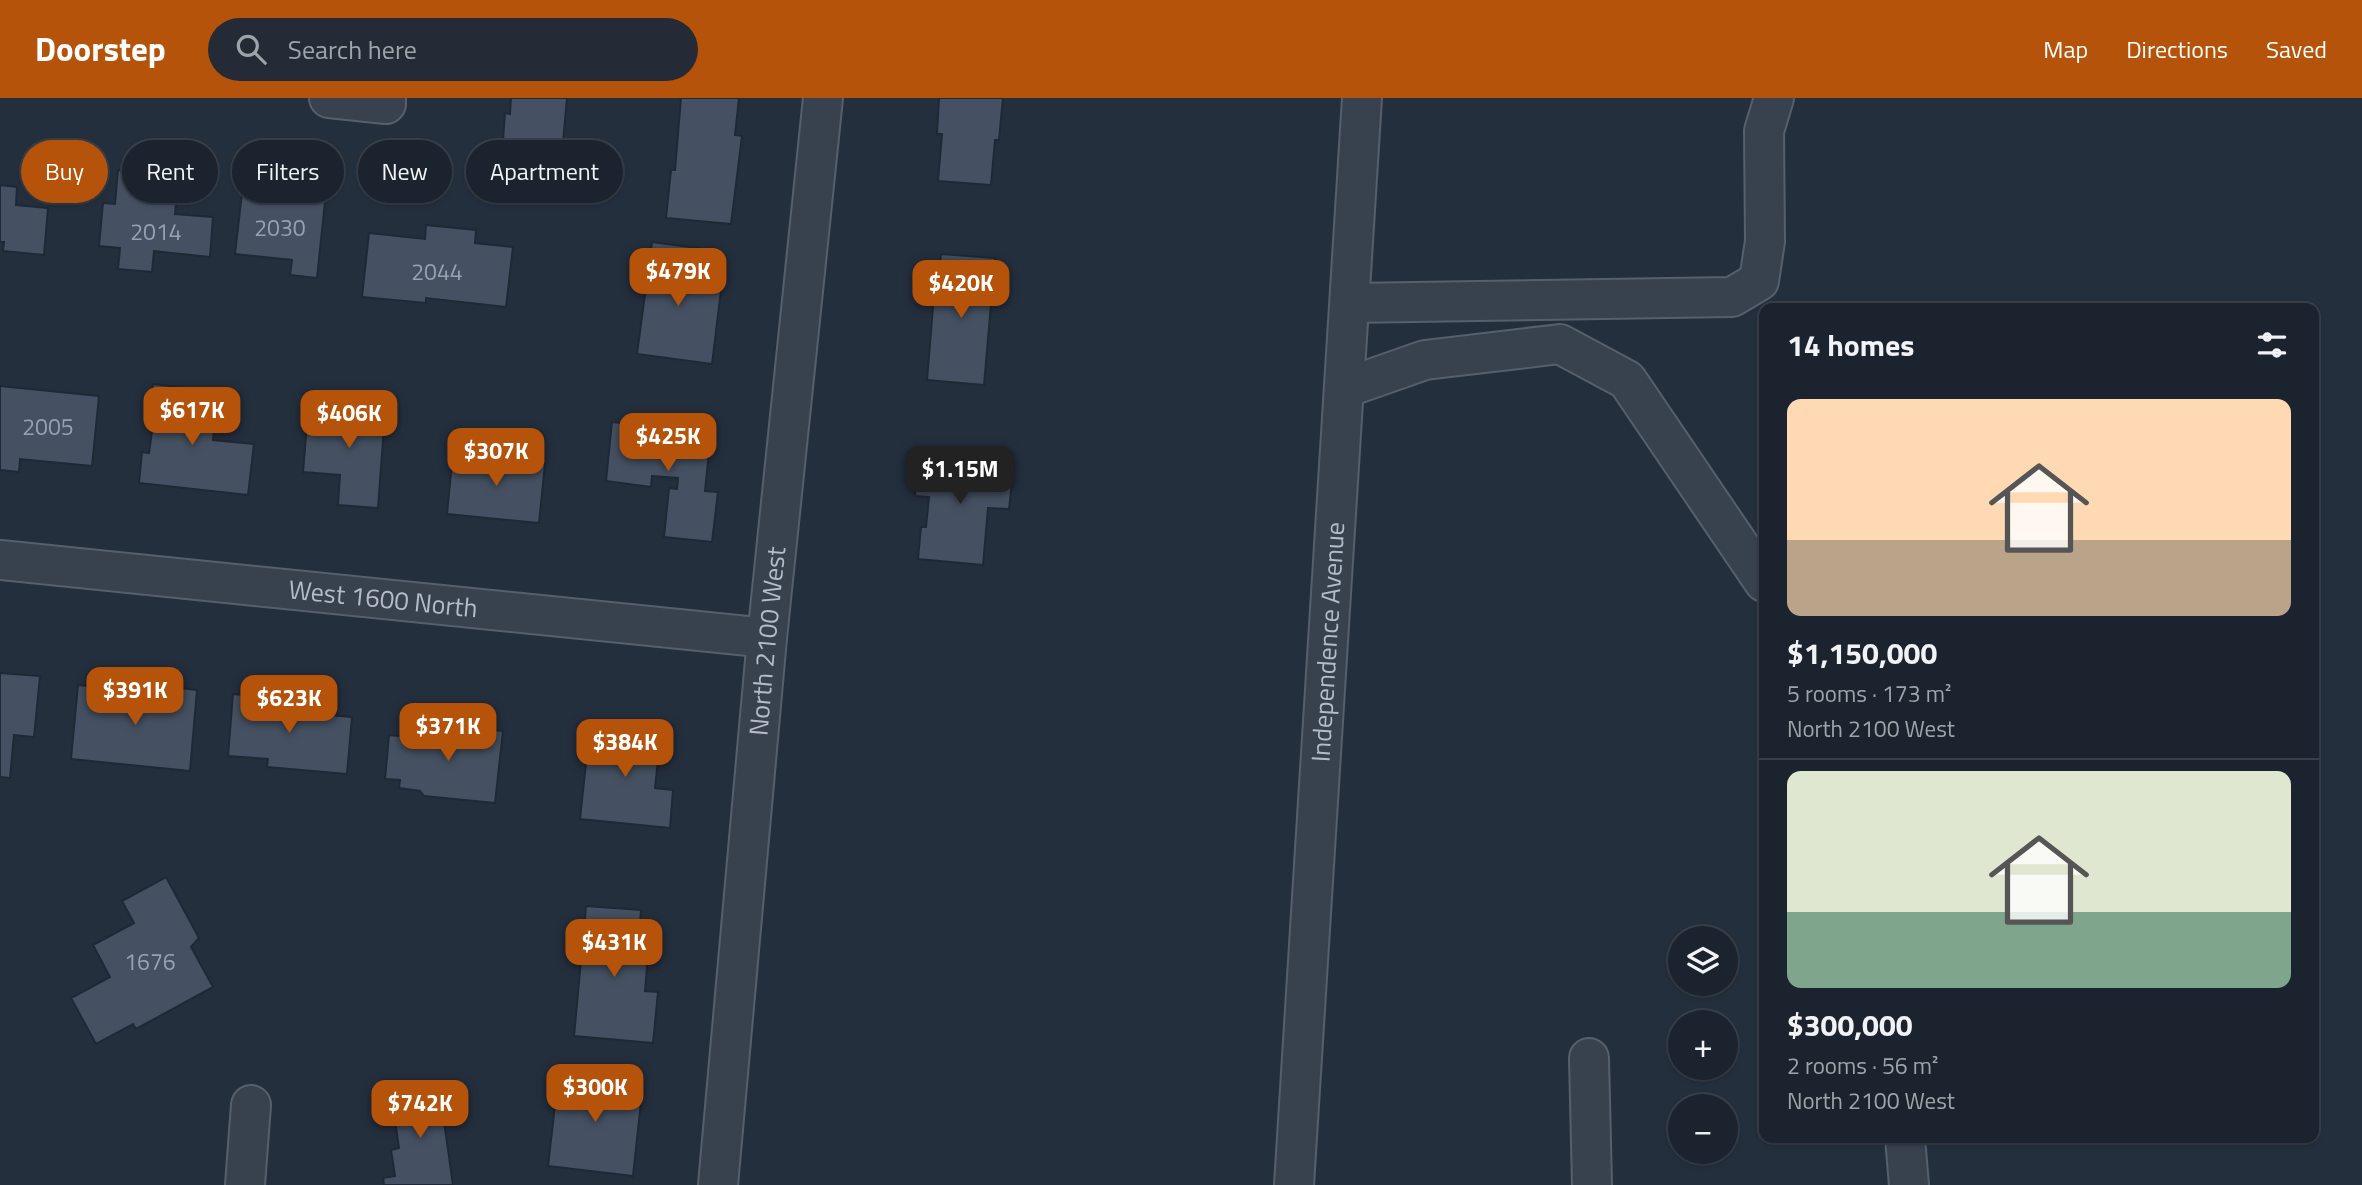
<!DOCTYPE html>
<html lang="en">
<head>
<meta charset="utf-8">
<style>
	body { margin:0; font-family:"Titillium Web",sans-serif; background:#242b36; color:#f1f3f6; height:100vh; display:flex; flex-direction:column; font-size:26px; white-space:nowrap }
	* { box-sizing:border-box; margin:0 }
	p { font-size:23px; color:#a0a4aa }
	.icon { flex:none; width:38px; height:38px; fill:none; stroke:currentColor; stroke-width:2; stroke-linecap:round; stroke-linejoin:round }
	.map { position:relative; flex:1; overflow:hidden }
	.panel { position:absolute; left:1759px; top:205px; width:560px; height:840px; display:flex; flex-direction:column; background:#1b232e; border-radius:14px; box-shadow:0 2px 5px #0004,0 0 0 2px #39404a }
	.panel>* { flex:none }
	.guide { position:absolute; left:21px; top:42px; width:665px; height:63px; display:flex; gap:14px }
	.buttons { position:absolute; left:1668px; top:828px; display:grid; gap:14px }
	.buttons a { display:grid; place-items:center; width:70px; height:70px; border-radius:50%; background:#1b232e; box-shadow:0 2px 5px #0004,0 0 0 2px #39404a; font-size:35px }
	.price { position:absolute; translate:-50% -60px; padding:0 16px; border-radius:14px; background:#b45309; color:#fff; font-size:23px; line-height:46px; filter:drop-shadow(0 2px 4px #0008) }
	.price::after { content:''; position:absolute; left:50%; top:42px; width:21px; height:16px; margin-left:-10px; background:inherit; clip-path:polygon(0 0,100% 0,50% 100%) }
	.price.active { background:#222; color:#fff }
	ul { padding:0; list-style:none }
	li { display:grid; align-content:center; gap:14px; height:371px; padding:0 28px }
	li+li { border-top:2px solid #39404a }
	li span { display:grid; place-items:center; height:217px; border-radius:14px; color:#555 }
	li>.icon { margin-inline-start:auto }
	span .icon { width:126px; height:126px; fill:#fffc; stroke-width:1 }
	li b { font-size:30px }
	h2 { display:flex; justify-content:space-between; align-items:center; height:84px; padding:0 28px; font-size:30px }
	.tag { padding:0 24px; border-radius:32px; background:#1b232e; box-shadow:0 2px 5px #0004,0 0 0 2px #39404a; font-size:24px; line-height:63px }
	.tag.active { background:#b45309; color:#fff }
	header { display:flex; align-items:center; gap:42px; box-sizing:border-box; height:98px; padding:0 35px; background:#b45309; color:#fff }
	header strong { font-size:33px }
	nav { display:flex; gap:38px; margin-inline-start:auto; font-size:24px }
	.search { width:490px; height:63px; background:#242b36; display:flex; align-items:center; gap:18px; box-sizing:border-box; padding:0 24px; border-radius:38px; color:#a0a4aa; font-size:26px }
	.map>svg:first-child { display:block }
</style>
</head>
<body>
<header>
<strong>Doorstep</strong>
<div class="search"><svg class="icon" aria-label="search" viewBox="0 0 24 24"><circle cx="10" cy="10" r="6"/><path d="M15 15l6 6"/></svg>Search here</div>
<nav><a>Map</a><a>Directions</a><a>Saved</a></nav>
</header>
<div class="map">
<svg width="2362" height="1087" viewBox="0 0 2362 1087">
	<rect width="100%" height="100%" fill="#242f3e"/>
	<path fill="#455162" stroke="#1f2835" stroke-width="2" d="M511,0h56l-9,100 -59,-5 6,-80 5,1z
		M681,0h58l-4,37 7,1 -11,88 -65,-6 5,-48h4z
		M939,0h64l-4,42h-4l-4,45 -53,-4 4,-47h-5z
		M118,72l61,5 -4,39 38,3 -3,40 -56,-6 -2,21 -34,-3 2,-21 -21,-2 4,-43 12,1z
		M0,87l17,2 -1,18 32,3 -4,47 -41,-4 1,-9h-4z
		M242,95l83,9 -8,76 -27,-3 2,-15 -57,-6z
		M426,127l50,5 -1,13 38,4 -7,60 -80,-9v5l-64,-6 7,-64 56,6z
		M652,144l45,6 -4,30 29,4 -10,82 -75,-10z
		M941,156l54,4 -11,127 -57,-5 7,-85 4,-1z
		M153,286l50,6 -2,19 15,2 -3,29 41,4 -6,51 -109,-12 3,-31 7,1 4,-29 -4,-3z
		M0,288l99,10 -7,70 -72,-7 -1,13 -19,-2z
		M353,299l33,2 -8,109 -40,-3 2,-30 -37,-3 5,-59 24,2v-5l19,2z
		M612,324l99,10 -6,59 13,1 -6,50 -48,-5 5,-49 8,1 1,-11 -26,-2 -1,11 -45,-6z
		M453,354l92,12 -6,59 -92,-9z
		M919,357l95,9 -5,45 -21,-1 -5,57 -65,-6 3,-32h5l3,-30 -14,-1z
		M0,575l40,3 -6,61 -20,-2 -4,43 -10,-1z
		M78,587l76,8 1,-8 42,5 -7,81 -119,-12z
		M233,596l49,4 1,4 35,3 -1,9 35,3 -5,57 -80,-7 1,-8 -40,-3z
		M431,626l72,7 -8,72 -71,-7 -4,-5 -21,-3 1,-8 -15,-1 4,-44 41,4z
		M590,628l71,7 -6,55 18,2 -3,38 -90,-9z
		M166,779l33,61 -8,9 22,40 -77,42 -3,-5 -37,20 -25,-46 39,-21 -17,-32 41,-22 -12,-22z
		M586,808l55,4 -3,44 10,1 -3,36 13,1 -5,51 -79,-7z
		M559,973l73,8 -3,21 12,2 -8,74 -85,-10z
		M439,988l14,99h-69l-1,-7 12,-2 -4,-26 8,-2 -8,-56z"/>
	<g fill="none" stroke-linecap="round" stroke-linejoin="round">
		<g stroke="#565f6c" stroke-width="42">
			<g id="minor">
				<path d="M329,0l57,6v-6"/>
				<path d="M1350,205l382,-6 27,-16 6,-40 -1,-110 10,-33"/>
				<path d="M1345,290l80,-28 135,-16 67,36 137,202"/>
				<path id="s1" d="M0,462l767,78"/>
				<path d="M1589,960l3,127"/>
				<path d="M1905,1040l4,47"/>
				<path d="M245,1087l6,-80"/>
				<path id="s2" d="M718,1087l49,-547 56,-540"/>
				<path id="s3" d="M1294,1087l68,-1087"/>
			</g>
		</g>
		<use href="#minor" stroke="#38414e" stroke-width="38"/>
	</g>
	<g text-anchor="middle" stroke-width="6" stroke-linejoin="round" paint-order="stroke">
		<g font-size="23" fill="#98a1af">
			<text x="280" y="138">2030</text>
			<text x="156" y="142">2014</text>
			<text x="437" y="182">2044</text>
			<text x="48" y="337">2005</text>
			<text x="150" y="872">1676</text>
		</g>
		<g font-size="26" fill="#b4bcc9" stroke="#1d2633">
			<text dy="9" stroke="none"><textPath href="#s1" startOffset="385">West 1600 North</textPath></text>
			<text dy="9" stroke="none"><textPath href="#s2" startOffset="546">North 2100 West</textPath></text>
			<text dy="9" stroke="none"><textPath href="#s3" startOffset="544">Independence Avenue</textPath></text>
		</g>
	</g>
</svg>
<div class="buttons">
<a><svg class="icon" aria-label="layers" viewBox="0 0 24 24"><path d="M12 4l9 5-9 5-9-5zM3 14l9 5 9-5"/></svg></a>
<a>+</a>
<a>−</a>
</div>
<b class="price" style="left:678px;top:210px">$479K</b>
<b class="price" style="left:961px;top:222px">$420K</b>
<b class="price" style="left:192px;top:349px">$617K</b>
<b class="price" style="left:349px;top:352px">$406K</b>
<b class="price" style="left:668px;top:375px">$425K</b>
<b class="price" style="left:496px;top:390px">$307K</b>
<b class="price active" style="left:960px;top:408px">$1.15M</b>
<b class="price" style="left:135px;top:629px">$391K</b>
<b class="price" style="left:289px;top:637px">$623K</b>
<b class="price" style="left:448px;top:665px">$371K</b>
<b class="price" style="left:625px;top:681px">$384K</b>
<b class="price" style="left:614px;top:881px">$431K</b>
<b class="price" style="left:595px;top:1026px">$300K</b>
<b class="price" style="left:420px;top:1042px">$742K</b>
<div class="guide">
<a class="tag active">Buy</a>
<a class="tag">Rent</a>
<a class="tag">Filters</a>
<a class="tag">New</a>
<a class="tag">Apartment</a>
</div>
<section class="panel">
<h2>14 homes<svg class="icon" aria-label="filters" viewBox="0 0 24 24"><path d="M4 7h16M4 17h16"/><circle cx="9" cy="7" r="2"/><circle cx="15" cy="17" r="2"/></svg></h2>
<ul>
<li><span style="background:linear-gradient(#ffd9b3 65%,#b9a48a 0)"><svg class="icon" aria-label="home" viewBox="0 0 24 24"><path d="M3 11l9-7 9 7M6 9v11h12V9"/></svg></span><div><b>$1,150,000</b><p>5 rooms · 173 m²</p><p>North 2100 West</p></div></li>
<li><span style="background:linear-gradient(#dfe7d0 65%,#7fa58c 0)"><svg class="icon" aria-label="home" viewBox="0 0 24 24"><path d="M3 11l9-7 9 7M6 9v11h12V9"/></svg></span><div><b>$300,000</b><p>2 rooms · 56 m²</p><p>North 2100 West</p></div></li>
</ul>
</section>
</div>
</body>
</html>
